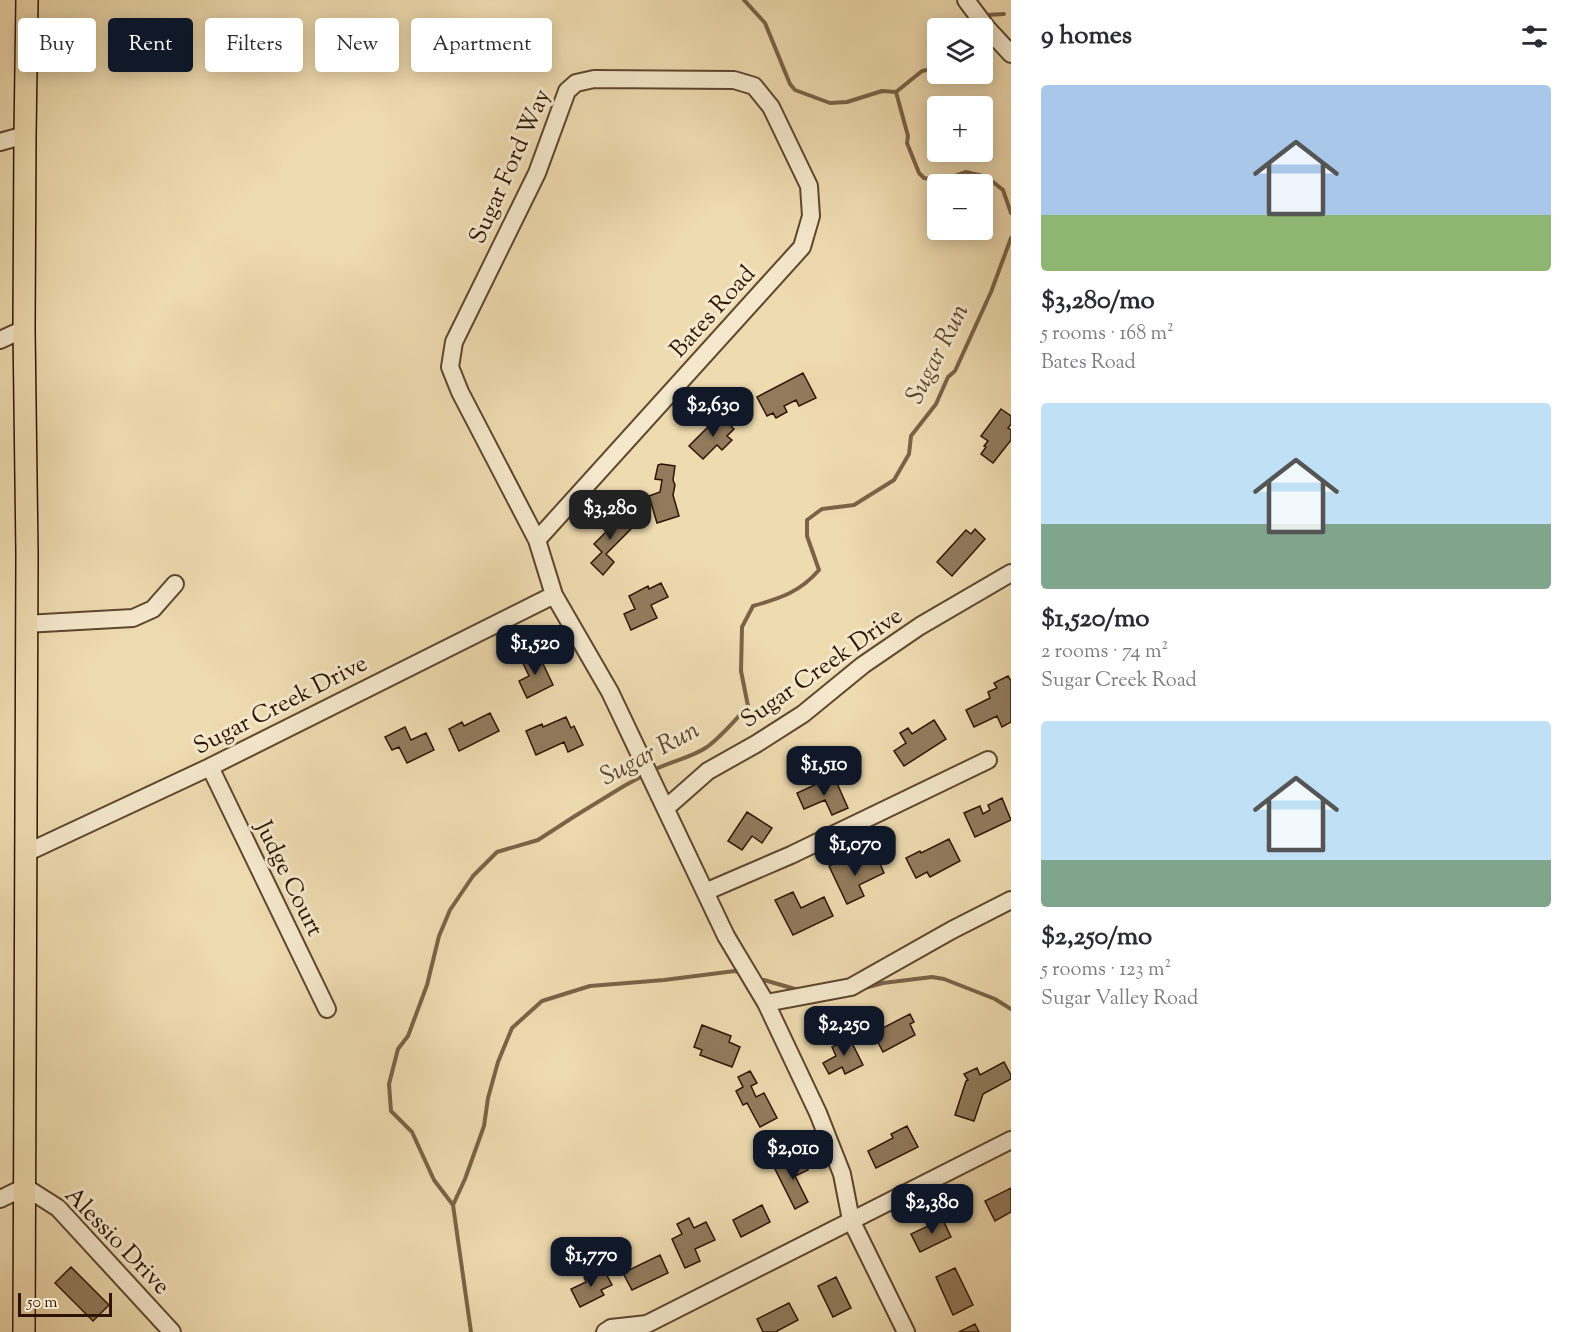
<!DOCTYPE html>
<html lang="en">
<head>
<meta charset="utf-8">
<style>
	body { margin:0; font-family:"Sorts Mill Goudy",serif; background:#f2f2f3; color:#2b2b33; height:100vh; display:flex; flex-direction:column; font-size:22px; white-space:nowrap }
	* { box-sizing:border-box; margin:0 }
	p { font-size:20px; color:#7c7c81 }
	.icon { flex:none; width:33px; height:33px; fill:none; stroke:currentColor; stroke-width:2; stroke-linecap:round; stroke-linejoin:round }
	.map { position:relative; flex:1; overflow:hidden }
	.panel { display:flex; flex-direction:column; background:#fff; width:570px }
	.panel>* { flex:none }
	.banner { position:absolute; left:18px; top:18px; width:570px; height:54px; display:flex; gap:12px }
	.fabs { position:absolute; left:927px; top:18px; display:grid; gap:12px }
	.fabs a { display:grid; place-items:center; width:66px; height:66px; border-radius:6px; background:#fff; box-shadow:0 3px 15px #0003; font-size:30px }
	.scale { position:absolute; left:18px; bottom:15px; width:94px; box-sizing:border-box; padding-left:6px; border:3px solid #2e1404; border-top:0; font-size:16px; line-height:21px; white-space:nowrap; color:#2e1404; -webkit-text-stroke:4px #f5e8cc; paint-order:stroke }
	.price { position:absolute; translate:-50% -51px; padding:0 14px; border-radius:12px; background:#111827; color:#fff; font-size:20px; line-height:39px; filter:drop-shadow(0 2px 3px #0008) }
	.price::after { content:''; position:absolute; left:50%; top:36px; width:18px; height:14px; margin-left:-9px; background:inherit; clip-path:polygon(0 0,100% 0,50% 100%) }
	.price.active { background:#222; color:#fff }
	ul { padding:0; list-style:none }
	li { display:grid; align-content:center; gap:12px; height:318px; padding:0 30px }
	li span { display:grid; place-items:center; height:186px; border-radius:6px; color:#555 }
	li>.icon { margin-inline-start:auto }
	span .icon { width:108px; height:108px; fill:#fffc; stroke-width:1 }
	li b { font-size:26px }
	h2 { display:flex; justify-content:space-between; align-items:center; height:72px; padding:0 30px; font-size:26px }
	.pill { padding:0 21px; border-radius:6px; background:#fff; box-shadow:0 3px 15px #0003; font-size:21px; line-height:54px }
	.pill.active { background:#111827; color:#fff }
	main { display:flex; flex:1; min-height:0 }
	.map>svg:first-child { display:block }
</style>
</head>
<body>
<main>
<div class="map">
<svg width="1011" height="1332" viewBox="0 0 1011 1332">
	<rect width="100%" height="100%" fill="#efdbb0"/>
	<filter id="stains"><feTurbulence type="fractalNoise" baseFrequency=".00333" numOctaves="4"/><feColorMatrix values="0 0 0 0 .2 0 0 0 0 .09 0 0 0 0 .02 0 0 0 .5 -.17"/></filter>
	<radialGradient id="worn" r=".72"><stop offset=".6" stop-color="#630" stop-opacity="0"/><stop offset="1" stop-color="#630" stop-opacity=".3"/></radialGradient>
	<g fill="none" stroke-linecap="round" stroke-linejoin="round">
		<path stroke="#7a6348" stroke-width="4" d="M744,0l21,23 25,61 5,6 35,13 17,-1 35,-11 14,1
			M987,15l17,-1
			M960,28l10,-6
			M896,92l12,44 -1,7 12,30 5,5 17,3 25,-9 21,5 16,13 8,23
			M896,92l26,-21 10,-2 6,-4
			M654,770c17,-9 37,-12 53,-23 15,-11 28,-27 41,-41l-7,-35 1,-44 11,-21c28,-8 47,-14 66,-36l-12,-34v-16l15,-11 32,-4 40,-25 15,-26 2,-18 25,-32 12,-27 7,-6 36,-79 20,-54
			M764,980l31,9
			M861,989l22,-6 49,-6 12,2 51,20 16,10
			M453,1205l12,-26 19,-53 4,-28 10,-36 14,-34 30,-27 48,-15 74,-6 71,-9 3,1
			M471,1332l-18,-127 -19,-25 -22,-48 -21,-21 -2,-27 9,-35 10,-13 19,-51 12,-49 11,-26 23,-34 24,-24 41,-12 37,-24 49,-30 20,-11"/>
	</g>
	<path fill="#927b5d" stroke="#2e1404" stroke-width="1.5" d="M803,373l13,25 -17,8 -3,-6 -12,6 3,6 -11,6 -3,-5 -6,3 -10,-19z
		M1001,409l10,7v8l-3,4 3,2v10l-18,23 -12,-9 5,-7 -2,-1 4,-5 -7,-5z
		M720,415l14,14 -7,7 5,4 -10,10 -5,-5 -14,14 -14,-13z
		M661,464l14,2 -2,14 2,5 -2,10 6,21 -22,7 -8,-27 11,-4 2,-12 -7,-1 3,-14z
		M617,512l16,15 -27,27 8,8 -11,13 -12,-12 11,-11 -8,-8 13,-13 -4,-5z
		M975,529l10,10 -33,37 -15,-14 29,-32 5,4z
		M661,583l7,14 -17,8 6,13 -26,12 -7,-16 11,-5 -6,-13 19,-10 1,3z
		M537,651l16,34 -26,13 -8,-17 10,-5 -8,-17z
		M1008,676l3,5v41l-9,5 -5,-11 -23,11 -8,-17 24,-12 -2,-6 9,-4 -3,-5z
		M490,713l9,18 -40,20 -10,-22 13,-7 2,4z
		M566,717l5,11 3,-2 9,19 -15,7 -4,-10 -28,13 -10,-24 16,-7 1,3z
		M934,720l12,19 -42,27 -10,-15 12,-8 -6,-10 8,-5 4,6z
		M405,727l6,13 15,-7 8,17 -27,13 -8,-16 -7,3 -7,-13z
		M823,781l2,5 11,-5 12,27 -16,7 -7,-15 -21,9 -7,-16z
		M1002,798l9,22 -36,17 -11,-24 16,-7 3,8 7,-4 -2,-5z
		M747,812l25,16 -10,15 -10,-7 -10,14 -14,-9z
		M949,839l11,22 -30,16 -3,-5 -11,6 -10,-20 14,-7 1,2z
		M847,857l5,12 25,-12 7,16 -25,12 5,11 -17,8 -18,-38z
		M793,892l8,16 23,-11 9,19 -40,19 -18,-35z
		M910,1014l4,8 -4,2 5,11 -32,17 -10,-19z
		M702,1025l29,11 -2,6 11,5 -8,20 -32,-12 2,-5 -8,-3z
		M847,1033l16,32 -18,9 -3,-7 -13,7 -6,-11 13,-7 -4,-9 9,-4 -3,-6z
		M1004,1062l7,13v4l-28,15 -9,27 -19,-6 11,-34 2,-1 -4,-6 13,-6 3,7z
		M750,1071l7,12 -6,3 5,11 8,-4 13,25 -17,9 -13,-24 -4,2 -7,-14 7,-4 -5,-10z
		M907,1126l11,21 -42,21 -8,-17 25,-13 -2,-4z
		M801,1156l7,14 -13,6 13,26 -13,7 -20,-40z
		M1011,1188v24l-16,9 -10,-20z
		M762,1205l8,17 -29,15 -8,-17z
		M946,1210l3,7 -6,3 8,17 -31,15 -9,-18 34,-16 -3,-6z
		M689,1218l5,10 12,-6 9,18 -20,9 5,12 -15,7 -13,-29 10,-5 -5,-10z
		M595,1250l4,10 -13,6 -5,-11z
		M660,1255l8,18 -36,17 -9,-17z
		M71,1267l38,38 -16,16 -38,-38z
		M955,1268l18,37 -20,10 -17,-38z
		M604,1270l8,15 -11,5 3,5 -24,12 -9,-18 15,-7 -2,-5 7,-4 1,3z
		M836,1277l15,31 -18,9 -15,-31z
		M789,1303l9,17 -21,11v1h-14l-6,-13z
		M975,1324l4,8h-20z"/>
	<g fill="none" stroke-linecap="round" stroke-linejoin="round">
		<g stroke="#5e462f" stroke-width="20">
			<path id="minor" d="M966,0l20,27 25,27
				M0,142l25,-7
				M0,340l24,-11
				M537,540l265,-293 9,-31 -2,-30 -38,-79 -17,-21 -20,-6 -140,-1 -18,4 -9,8 -30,82 -83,169 -4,25 10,25 77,148 17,55 56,97 116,244 40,67 52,110 24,61 9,46 55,112
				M25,624l108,-6 20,-9 22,-25
				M210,767l117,242
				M666,808l42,-37 48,-27 47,-30 60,-49 57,-39 91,-53
				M26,853l184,-86 344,-172
				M705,892l86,-37 197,-95
				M766,1003l85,-16 101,-57 59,-30
				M0,1199l25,-12 33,21 114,124
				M605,1332l6,-4 36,-4 364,-184"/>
		</g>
		<g stroke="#2e1404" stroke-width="24">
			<path id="major" d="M24,1332l3,-778 -3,-225 1,-194 2,-135"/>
		</g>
		<use href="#minor" stroke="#f5e8cc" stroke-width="16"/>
		<use href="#major" stroke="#efdbb0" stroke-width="21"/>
	</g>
	<g text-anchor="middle" stroke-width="6" stroke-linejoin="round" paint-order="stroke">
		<g font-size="24" fill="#2e1404" stroke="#f5e8cc">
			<text transform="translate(509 166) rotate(-66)" y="8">Sugar Ford Way</text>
			<text transform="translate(712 311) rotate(-48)" y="8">Bates Road</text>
			<text transform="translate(821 667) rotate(-35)" y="8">Sugar Creek Drive</text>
			<text transform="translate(280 704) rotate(-27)" y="8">Sugar Creek Drive</text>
			<text transform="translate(290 878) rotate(64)" y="8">Judge Court</text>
			<text transform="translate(118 1240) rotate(46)" y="8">Alessio Drive</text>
		</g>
		<g font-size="26" font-style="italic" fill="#614832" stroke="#f5e8cc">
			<text transform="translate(936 353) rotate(-63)" y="9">Sugar Run</text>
			<text transform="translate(649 752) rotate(-28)" y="9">Sugar Run</text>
		</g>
	</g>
	<rect width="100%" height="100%" filter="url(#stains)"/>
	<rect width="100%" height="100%" fill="url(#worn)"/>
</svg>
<div class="fabs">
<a><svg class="icon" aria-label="layers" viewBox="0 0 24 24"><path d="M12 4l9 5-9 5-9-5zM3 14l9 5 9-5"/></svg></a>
<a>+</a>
<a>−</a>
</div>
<div class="scale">50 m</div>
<b class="price" style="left:713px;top:438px">$2,630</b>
<b class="price active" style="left:610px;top:541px">$3,280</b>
<b class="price" style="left:535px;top:676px">$1,520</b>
<b class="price" style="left:824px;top:797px">$1,510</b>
<b class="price" style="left:855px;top:877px">$1,070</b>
<b class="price" style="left:844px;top:1057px">$2,250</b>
<b class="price" style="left:793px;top:1181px">$2,010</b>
<b class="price" style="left:932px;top:1235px">$2,380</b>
<b class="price" style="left:591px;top:1288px">$1,770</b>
<div class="banner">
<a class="pill">Buy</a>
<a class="pill active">Rent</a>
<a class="pill">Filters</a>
<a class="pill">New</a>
<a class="pill">Apartment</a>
</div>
</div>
<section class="panel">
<h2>9 homes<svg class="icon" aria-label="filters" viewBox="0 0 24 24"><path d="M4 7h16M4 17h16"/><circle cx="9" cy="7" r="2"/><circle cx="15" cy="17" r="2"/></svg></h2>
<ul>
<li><span style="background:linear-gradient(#a9c7e8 70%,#8fb573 0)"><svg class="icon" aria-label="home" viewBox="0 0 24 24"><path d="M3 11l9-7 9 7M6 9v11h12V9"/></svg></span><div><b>$3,280/mo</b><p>5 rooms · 168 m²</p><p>Bates Road</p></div></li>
<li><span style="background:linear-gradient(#bfe0f5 65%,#7fa58c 0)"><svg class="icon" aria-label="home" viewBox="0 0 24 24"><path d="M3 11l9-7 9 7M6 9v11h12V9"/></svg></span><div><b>$1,520/mo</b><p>2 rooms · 74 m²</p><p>Sugar Creek Road</p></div></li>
<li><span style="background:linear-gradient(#bfe0f5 75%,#7fa58c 0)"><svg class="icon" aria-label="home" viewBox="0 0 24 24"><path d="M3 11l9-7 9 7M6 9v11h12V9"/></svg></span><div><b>$2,250/mo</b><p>5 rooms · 123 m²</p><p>Sugar Valley Road</p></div></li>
</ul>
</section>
</main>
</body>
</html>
